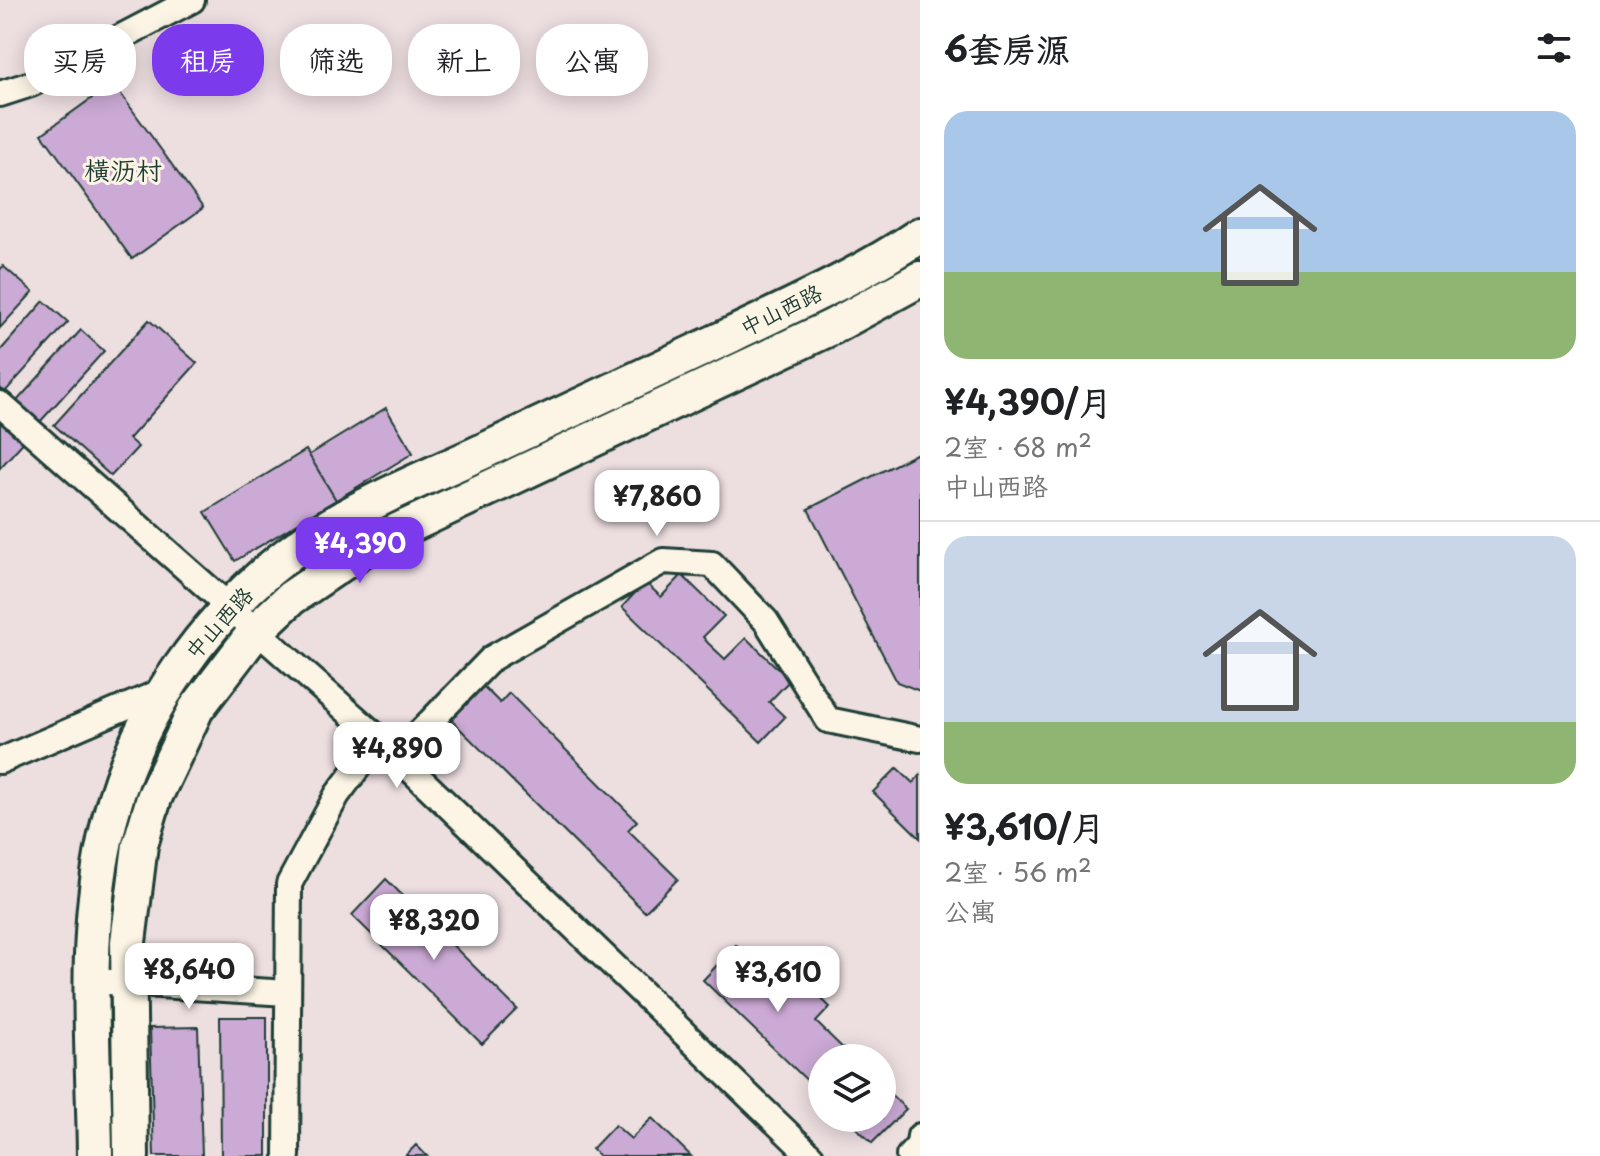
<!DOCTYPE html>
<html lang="zh">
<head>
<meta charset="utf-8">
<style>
	body { margin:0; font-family:"Playpen Sans","LXGW WenKai TC",sans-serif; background:#f2f2f2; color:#202124; height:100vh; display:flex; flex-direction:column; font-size:30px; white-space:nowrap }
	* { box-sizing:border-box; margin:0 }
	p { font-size:26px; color:#757577 }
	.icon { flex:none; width:44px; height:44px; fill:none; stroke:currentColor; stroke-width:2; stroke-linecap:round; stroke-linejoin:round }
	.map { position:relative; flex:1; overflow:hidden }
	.side { display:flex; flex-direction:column; background:#fff; width:680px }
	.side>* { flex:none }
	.guide { position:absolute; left:24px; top:24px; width:760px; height:72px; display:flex; gap:16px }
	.controls { position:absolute; left:808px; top:1044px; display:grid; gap:16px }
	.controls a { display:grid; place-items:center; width:88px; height:88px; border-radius:50%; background:#fff; box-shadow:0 4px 20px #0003; font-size:40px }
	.price { position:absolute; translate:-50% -68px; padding:0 18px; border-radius:16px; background:#fff; color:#222; font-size:26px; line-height:52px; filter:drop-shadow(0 2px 4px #0008) }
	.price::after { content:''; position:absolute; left:50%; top:48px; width:24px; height:18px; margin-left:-12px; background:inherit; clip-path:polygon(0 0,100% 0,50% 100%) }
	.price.current { background:#7c3aed; color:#fff }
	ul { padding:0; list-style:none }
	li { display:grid; align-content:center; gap:16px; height:424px; padding:0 24px }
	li+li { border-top:2px solid #e0e0e0 }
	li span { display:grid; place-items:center; height:248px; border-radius:24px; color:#555 }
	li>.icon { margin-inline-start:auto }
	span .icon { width:144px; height:144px; fill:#fffc; stroke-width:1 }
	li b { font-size:34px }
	h2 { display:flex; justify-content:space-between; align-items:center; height:96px; padding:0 24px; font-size:34px }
	.pill { padding:0 28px; border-radius:32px; background:#fff; box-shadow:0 4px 20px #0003; font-size:28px; line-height:72px }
	.pill.current { background:#7c3aed; color:#fff }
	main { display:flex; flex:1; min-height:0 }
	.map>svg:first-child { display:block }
</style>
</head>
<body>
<main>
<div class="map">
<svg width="920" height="1156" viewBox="0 0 920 1156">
	<rect width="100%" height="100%" fill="#eddee0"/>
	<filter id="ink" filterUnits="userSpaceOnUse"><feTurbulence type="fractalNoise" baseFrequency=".0125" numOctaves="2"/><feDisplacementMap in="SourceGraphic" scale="16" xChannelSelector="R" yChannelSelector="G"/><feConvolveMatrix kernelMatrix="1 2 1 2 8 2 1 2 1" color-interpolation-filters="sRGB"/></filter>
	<g filter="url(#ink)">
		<path fill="#cbaad5" stroke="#1f3d34" stroke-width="2" d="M113,83l90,125 -71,51 -90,-125z
			M3,266l30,26 -33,36v-58z
			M44,301l24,21 -63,70 -5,-4v-37z
			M149,320l48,43 -68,76 9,8 -27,29 -57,-51z
			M81,330l23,21 -65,72 -23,-21z
			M386,408l27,45 -77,47 -27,-45z
			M4,416l24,21 -28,31v-48z
			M306,450l30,50 -101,61 -30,-49z
			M920,452v239l-23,-9 -89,-173z
			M682,575l42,41 -21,21 5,6 17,16 21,-21 44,42 -21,22 16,15 -24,25 -139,-135 23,-25 16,15z
			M481,684l19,19 9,-10 128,128 -9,9 50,49 -33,33 -197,-195z
			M897,768l16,15 7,-8v63l-47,-46z
			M386,879l131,130 -35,35 -130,-129z
			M736,945l47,45 14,-15 33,32 -14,15 37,36h-31v37l-119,-115z
			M220,1017h47v139h-46z
			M198,1027l4,129h-48l-4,-128z
			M882,1086l24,23 -34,34 -26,-25h36z
			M652,1118l39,38h-92l-7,-7 23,-24 16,14z
			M416,1145l11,11h-22z"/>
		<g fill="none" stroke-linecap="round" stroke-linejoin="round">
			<g stroke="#1f3d34" stroke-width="30">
				<path id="street" d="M0,94l31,-10 161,-84
					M0,404l379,335 432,417
					M397,756l95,-98 171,-97 49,3 54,57 62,99 92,19
					M0,761l165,-71
					M93,981l195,12
					M287,1156l2,-272 48,-89 42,-56
					M909,1156l10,-11 1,-9"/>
			</g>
			<g stroke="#1f3d34" stroke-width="40">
				<path id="secondary" d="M95,1156c-1,-104 -12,-213 10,-316 25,-122 103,-231 204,-301 55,-37 119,-62 179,-90 81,-38 162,-76 243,-114 64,-31 130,-60 189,-100
					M131,1156l-3,-214 12,-97 14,-47 42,-89 59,-77 36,-34 81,-55 460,-216 88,-48"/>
			</g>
			<use href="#street" stroke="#fcf5e5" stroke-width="24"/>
			<use href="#secondary" stroke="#fcf5e5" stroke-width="34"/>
		</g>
	</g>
	<g text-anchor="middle" stroke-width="6" stroke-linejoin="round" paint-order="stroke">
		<g font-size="22" fill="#1f3d34" stroke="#fcf5e5">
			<text transform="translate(781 310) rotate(-26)" y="8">中山西路</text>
			<text transform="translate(219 623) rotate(-48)" y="8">中山西路</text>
		</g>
		<g font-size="26" fill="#1f3d34" stroke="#fcf5e5">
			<text x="123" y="180">横沥村</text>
		</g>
	</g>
</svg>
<div class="controls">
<a><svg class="icon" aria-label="layers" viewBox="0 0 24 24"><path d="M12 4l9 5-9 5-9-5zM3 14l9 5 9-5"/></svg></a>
</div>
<b class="price" style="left:657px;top:538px">¥7,860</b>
<b class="price current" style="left:360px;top:585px">¥4,390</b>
<b class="price" style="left:397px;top:790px">¥4,890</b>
<b class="price" style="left:434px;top:962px">¥8,320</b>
<b class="price" style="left:189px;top:1011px">¥8,640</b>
<b class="price" style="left:778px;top:1014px">¥3,610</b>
<div class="guide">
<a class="pill">买房</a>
<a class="pill current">租房</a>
<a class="pill">筛选</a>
<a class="pill">新上</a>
<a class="pill">公寓</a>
</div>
</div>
<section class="side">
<h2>6套房源<svg class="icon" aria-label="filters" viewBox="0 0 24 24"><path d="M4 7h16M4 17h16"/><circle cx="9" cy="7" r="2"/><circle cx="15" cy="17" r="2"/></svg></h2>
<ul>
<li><span style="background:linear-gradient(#a9c7e8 65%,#8fb573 0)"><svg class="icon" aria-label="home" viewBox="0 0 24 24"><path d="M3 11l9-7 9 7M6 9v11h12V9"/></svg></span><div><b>¥4,390/月</b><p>2室 · 68 m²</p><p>中山西路</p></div></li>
<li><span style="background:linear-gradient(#c9d6e8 75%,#8fb573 0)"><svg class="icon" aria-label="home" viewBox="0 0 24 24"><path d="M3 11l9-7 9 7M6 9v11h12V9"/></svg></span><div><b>¥3,610/月</b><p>2室 · 56 m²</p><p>公寓</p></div></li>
</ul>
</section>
</main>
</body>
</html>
